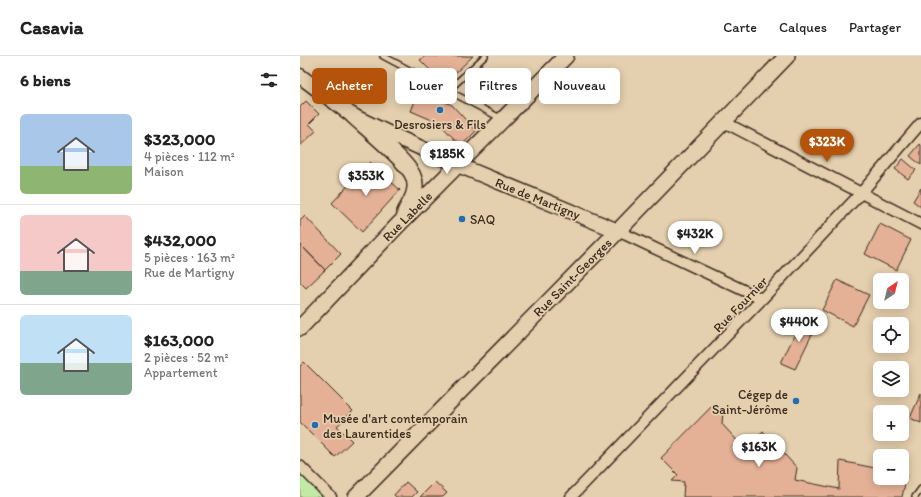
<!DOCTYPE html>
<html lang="fr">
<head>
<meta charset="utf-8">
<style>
	body { margin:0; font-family:Itim,sans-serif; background:#f2f2f2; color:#222; height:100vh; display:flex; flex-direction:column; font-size:15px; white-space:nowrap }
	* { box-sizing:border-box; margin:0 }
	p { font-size:13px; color:#767676 }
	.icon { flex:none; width:22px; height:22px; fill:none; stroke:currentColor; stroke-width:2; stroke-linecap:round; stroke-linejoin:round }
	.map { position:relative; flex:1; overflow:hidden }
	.details { display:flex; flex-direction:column; background:#fff; width:300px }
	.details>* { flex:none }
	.top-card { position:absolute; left:12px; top:12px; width:380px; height:36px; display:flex; gap:8px }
	.needle { width:26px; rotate:35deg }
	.buttons { position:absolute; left:573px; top:217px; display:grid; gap:8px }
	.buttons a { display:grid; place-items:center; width:36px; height:36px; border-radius:6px; background:#fff; box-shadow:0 2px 10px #0003; font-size:20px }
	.price { position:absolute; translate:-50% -34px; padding:0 9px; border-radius:14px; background:#fff; color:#222; font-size:13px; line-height:26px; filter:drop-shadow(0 1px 2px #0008) }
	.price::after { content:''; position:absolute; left:50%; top:24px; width:12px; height:9px; margin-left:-6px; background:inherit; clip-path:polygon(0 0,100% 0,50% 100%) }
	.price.selected { background:#b45309; color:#fff }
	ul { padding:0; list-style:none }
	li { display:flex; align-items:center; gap:12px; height:100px; padding:0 20px }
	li+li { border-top:1px solid #e0e0e0 }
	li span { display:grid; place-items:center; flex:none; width:112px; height:80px; border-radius:6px; color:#555 }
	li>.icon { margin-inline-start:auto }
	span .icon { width:48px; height:48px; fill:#fffc; stroke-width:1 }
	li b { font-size:17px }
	h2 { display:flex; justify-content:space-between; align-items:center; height:48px; padding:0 20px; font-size:17px }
	.tag { padding:0 14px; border-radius:6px; background:#fff; box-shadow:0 2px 10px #0003; font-size:14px; line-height:36px }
	.tag.selected { background:#b45309; color:#fff }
	header { display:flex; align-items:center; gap:24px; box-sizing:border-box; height:56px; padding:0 20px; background:#fff; border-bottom:1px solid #e0e0e0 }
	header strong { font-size:19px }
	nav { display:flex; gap:22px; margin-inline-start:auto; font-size:14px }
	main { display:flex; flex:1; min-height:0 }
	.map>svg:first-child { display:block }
</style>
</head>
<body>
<header>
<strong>Casavia</strong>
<nav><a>Carte</a><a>Calques</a><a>Partager</a></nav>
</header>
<main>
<section class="details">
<h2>6 biens<svg class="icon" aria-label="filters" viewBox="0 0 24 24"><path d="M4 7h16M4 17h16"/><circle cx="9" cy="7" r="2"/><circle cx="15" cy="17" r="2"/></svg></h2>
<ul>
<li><span style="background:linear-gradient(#a9c7e8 65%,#8fb573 0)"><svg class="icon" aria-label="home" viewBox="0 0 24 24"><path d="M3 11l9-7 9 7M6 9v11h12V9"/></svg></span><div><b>$323,000</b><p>4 pièces · 112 m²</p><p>Maison</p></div></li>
<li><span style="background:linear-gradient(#f6c9c9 70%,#7fa58c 0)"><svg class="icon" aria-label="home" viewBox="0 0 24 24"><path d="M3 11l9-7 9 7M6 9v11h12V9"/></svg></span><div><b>$432,000</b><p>5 pièces · 163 m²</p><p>Rue de Martigny</p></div></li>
<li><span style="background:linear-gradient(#bfe0f5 60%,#7fa58c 0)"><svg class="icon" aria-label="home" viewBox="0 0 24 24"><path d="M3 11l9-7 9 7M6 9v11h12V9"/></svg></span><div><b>$163,000</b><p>2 pièces · 52 m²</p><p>Appartement</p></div></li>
</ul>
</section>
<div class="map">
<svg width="621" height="441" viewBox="0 0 621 441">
	<rect width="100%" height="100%" fill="#e4cfae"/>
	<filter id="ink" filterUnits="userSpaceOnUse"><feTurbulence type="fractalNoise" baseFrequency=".025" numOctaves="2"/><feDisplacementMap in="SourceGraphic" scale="8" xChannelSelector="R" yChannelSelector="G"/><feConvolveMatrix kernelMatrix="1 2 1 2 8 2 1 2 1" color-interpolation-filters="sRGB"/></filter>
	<g filter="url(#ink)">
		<path fill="#c3eaa5" stroke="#7f8a62" d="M0,411l30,30h-30z"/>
		<path fill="#e4b196" stroke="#3b2a1e" d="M125,0h48l-29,28 -24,-24z
			M119,35l33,14 24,26 -15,15 -22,-23 -28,-12z
			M6,45l13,13 -10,10 7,7 -16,15v-39z
			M620,88l1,1v20l-11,-9z
			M603,103l13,11 -8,9 -13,-10z
			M70,106l30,28 -38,42 -30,-29z
			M621,132v19l-8,-6z
			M5,160l36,38 -16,16 -25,-26v-23z
			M580,168l31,16 -15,30 -31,-16z
			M0,188l25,26 -19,18 -6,-6z
			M537,224l32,15 -16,31 -31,-16z
			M503,261l14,7 -22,45 -14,-6z
			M4,306l49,49 -16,15 15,15 -17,16 -35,-35v-56z
			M621,337v30l-11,-5z
			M415,347l8,8 -1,13 22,24 19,-17 34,37 -2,12 44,9 1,-28 40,8v9h22v-5l5,1 -5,23h-219l1,-15 -12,-1 6,-6 -17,-17z
			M106,426l11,10 -5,5h-16l-2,-2z
			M135,426l12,11 -4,4h-23z"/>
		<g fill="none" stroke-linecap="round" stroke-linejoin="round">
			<g stroke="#3b2a1e" stroke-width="8">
				<path id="lane" d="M83,0l119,63
					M148,35l37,-35
					M615,441l6,-8"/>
			</g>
			<g stroke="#3b2a1e" stroke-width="13">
				<path id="street" d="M424,66l197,102
					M318,175l144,68
					M0,410l31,31
					M271,441l191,-198 99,-106 60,-70"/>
			</g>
			<g stroke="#3b2a1e" stroke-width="17">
				<path id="secondary" d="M0,20l53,40 33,16 72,33 160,66"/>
			</g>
			<g stroke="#3b2a1e" stroke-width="18">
				<path id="primary" d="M53,60c14,13 54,45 60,60 6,13 -2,25 -8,36
					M0,272l98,-103 168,-169
					M56,441l262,-266 169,-175"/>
			</g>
			<use href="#lane" stroke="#e4cfae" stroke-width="5"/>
			<use href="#street" stroke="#e4cfae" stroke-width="10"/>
			<use href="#secondary" stroke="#e4cfae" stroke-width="14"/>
			<use href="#primary" stroke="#e4cfae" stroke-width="15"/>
		</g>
	</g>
	<g fill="#1f6fb2" stroke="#e4cfae" stroke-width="1.5">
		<circle cx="140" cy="54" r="4"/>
		<circle cx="162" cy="163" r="4"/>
		<circle cx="496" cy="345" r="4"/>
		<circle cx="15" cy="369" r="4"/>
	</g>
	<g text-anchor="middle" stroke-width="3.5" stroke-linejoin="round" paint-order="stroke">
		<g font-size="13" fill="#3b2a1e" stroke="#e4cfae" text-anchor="start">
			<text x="140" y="73" text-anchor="middle">Desrosiers &amp; Fils</text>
			<text x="170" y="168">SAQ</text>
			<text x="488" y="343" text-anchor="end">Cégep de<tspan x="488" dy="15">Saint-Jérôme</tspan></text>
			<text x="23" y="367">Musée d'art contemporain<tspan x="23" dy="15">des Laurentides</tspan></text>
		</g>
		<g font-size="13" fill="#3b2a1e" stroke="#e4cfae">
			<text transform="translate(238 142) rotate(22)" y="5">Rue de Martigny</text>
			<text transform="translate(107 160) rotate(-45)" y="5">Rue Labelle</text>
			<text transform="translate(272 221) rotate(-45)" y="5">Rue Saint-Georges</text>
			<text transform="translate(440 248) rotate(-46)" y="5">Rue Fournier</text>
		</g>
	</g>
</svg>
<div class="buttons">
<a><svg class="needle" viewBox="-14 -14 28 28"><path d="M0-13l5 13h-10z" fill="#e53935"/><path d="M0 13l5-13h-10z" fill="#767676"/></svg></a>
<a><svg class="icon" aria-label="locate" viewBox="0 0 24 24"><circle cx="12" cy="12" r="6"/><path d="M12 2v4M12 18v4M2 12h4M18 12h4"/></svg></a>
<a><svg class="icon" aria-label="layers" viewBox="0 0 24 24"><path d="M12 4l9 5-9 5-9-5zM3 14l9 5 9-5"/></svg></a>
<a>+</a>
<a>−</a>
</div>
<b class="price selected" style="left:527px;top:107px">$323K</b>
<b class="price" style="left:147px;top:119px">$185K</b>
<b class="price" style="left:66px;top:141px">$353K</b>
<b class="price" style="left:395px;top:199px">$432K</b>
<b class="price" style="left:499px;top:287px">$440K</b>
<b class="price" style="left:459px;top:412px">$163K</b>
<div class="top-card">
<a class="tag selected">Acheter</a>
<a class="tag">Louer</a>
<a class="tag">Filtres</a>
<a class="tag">Nouveau</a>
</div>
</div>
</main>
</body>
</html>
